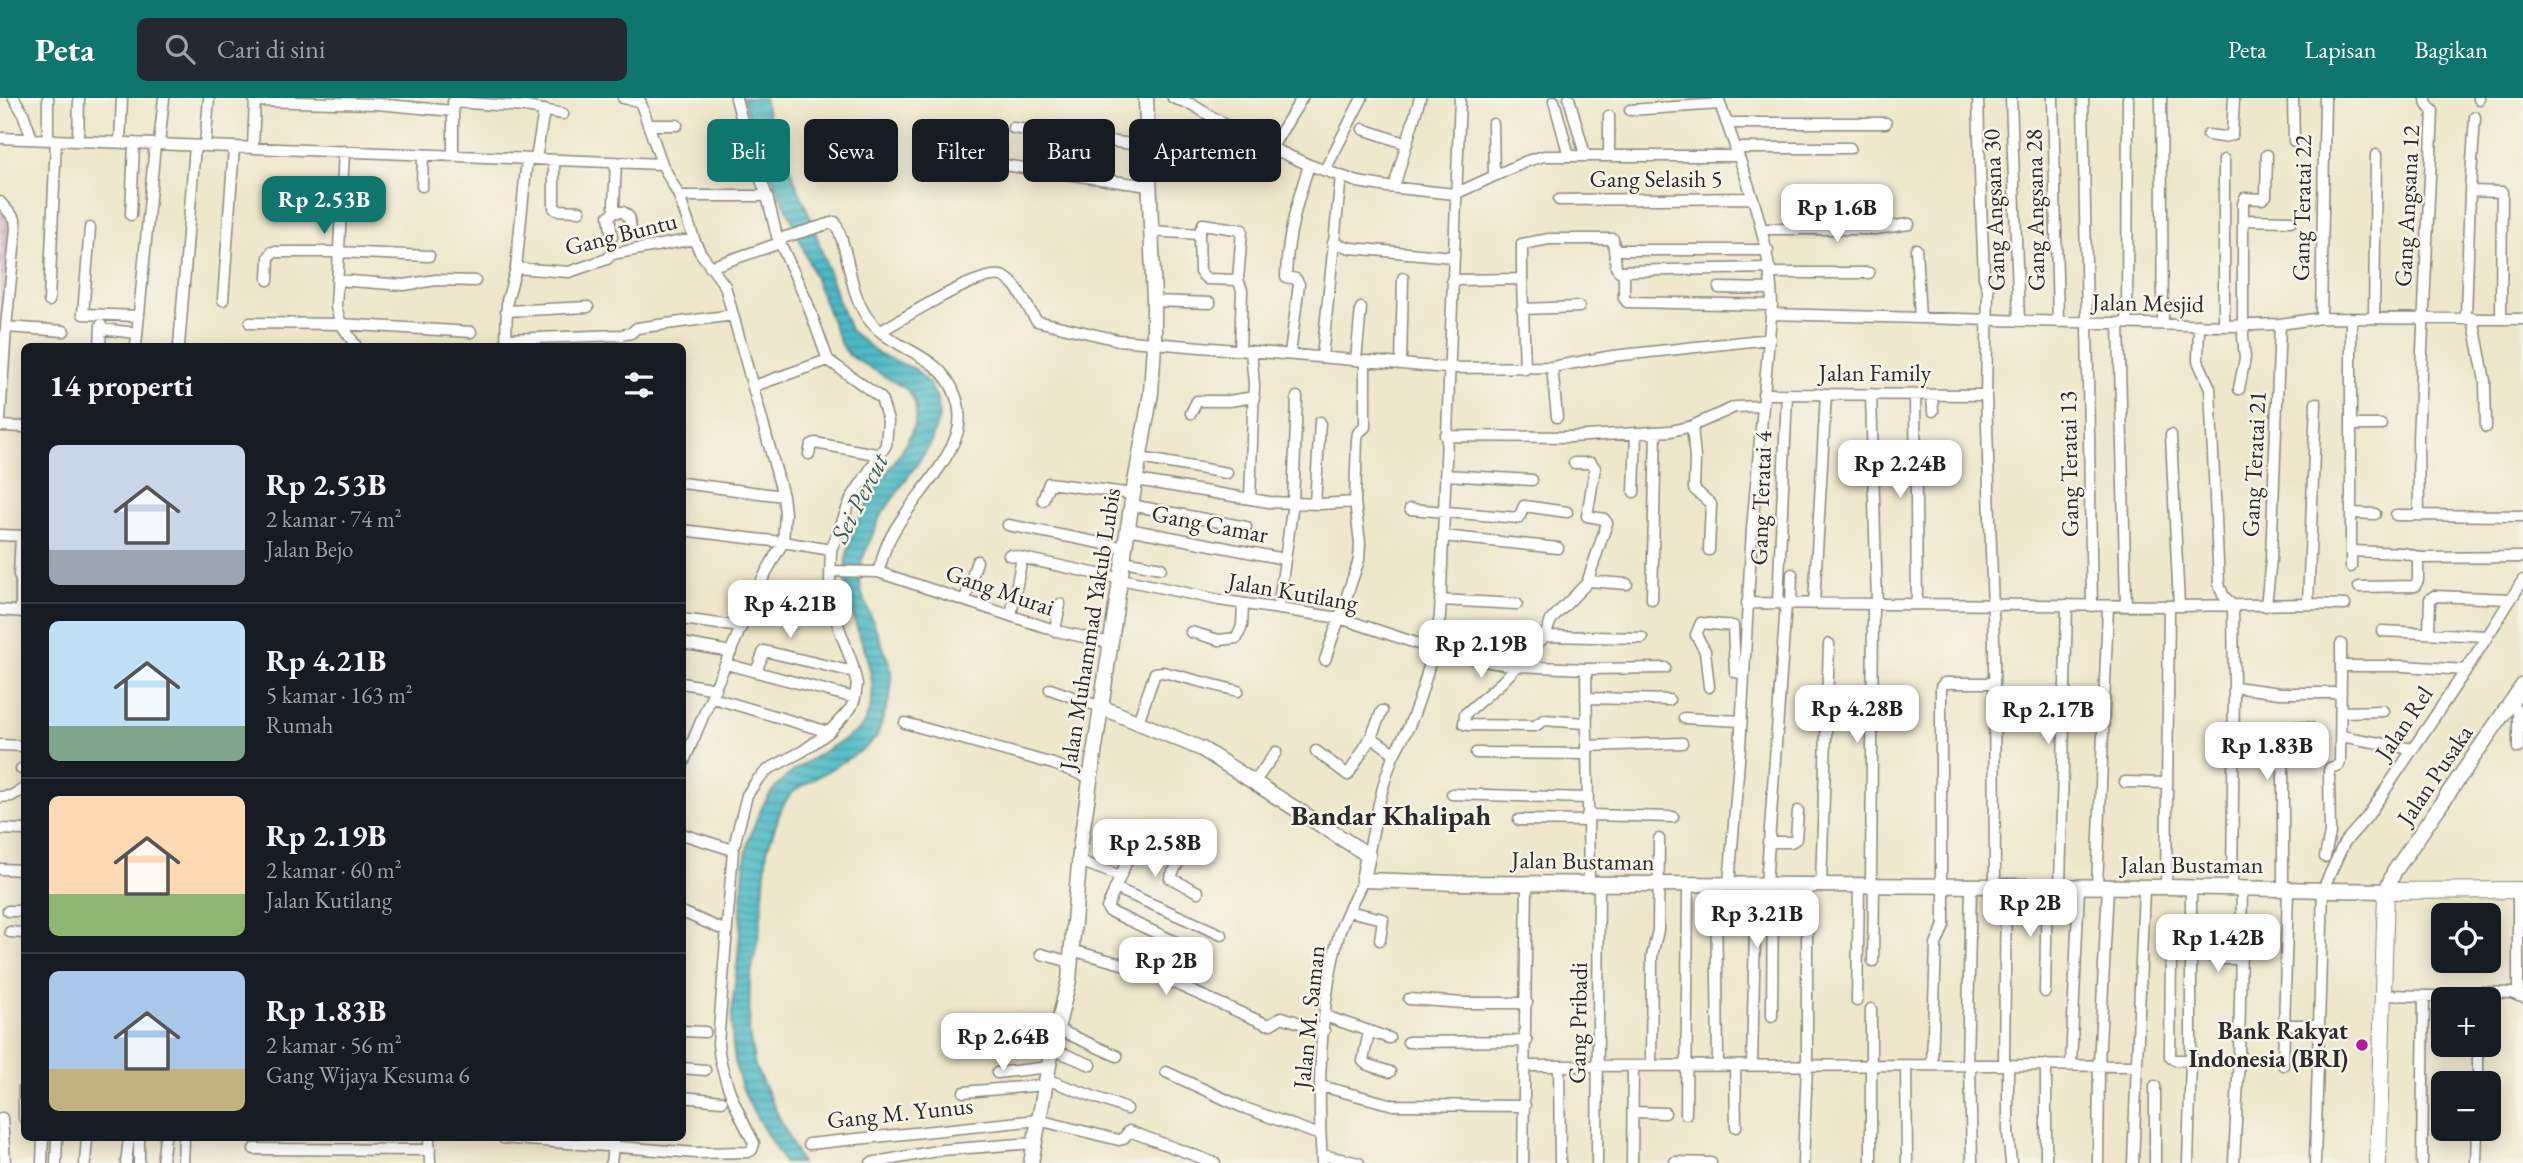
<!DOCTYPE html>
<html lang="id">
<head>
<meta charset="utf-8">
<style>
	body { margin:0; font-family:"EB Garamond",serif; background:#242831; color:#f1f3f6; height:100vh; display:flex; flex-direction:column; font-size:26px; white-space:nowrap }
	* { box-sizing:border-box; margin:0 }
	p { font-size:23px; color:#9ea1a6 }
	.icon { flex:none; width:38px; height:38px; fill:none; stroke:currentColor; stroke-width:2; stroke-linecap:round; stroke-linejoin:round }
	.map { position:relative; flex:1; overflow:hidden }
	.drawer { position:absolute; left:21px; top:245px; width:665px; height:798px; display:flex; flex-direction:column; background:#171b24; border-radius:10px; box-shadow:0 4px 18px #0003 }
	.drawer>* { flex:none }
	.banner { position:absolute; left:707px; top:21px; width:665px; height:63px; display:flex; gap:14px }
	.tools { position:absolute; left:2431px; top:805px; display:grid; gap:14px }
	.tools a { display:grid; place-items:center; width:70px; height:70px; border-radius:10px; background:#171b24; box-shadow:0 4px 18px #0003; font-size:35px }
	.price { position:absolute; translate:-50% -60px; padding:0 16px; border-radius:14px; background:#fff; color:#222; font-size:23px; line-height:46px; filter:drop-shadow(0 2px 4px #0008) }
	.price::after { content:''; position:absolute; left:50%; top:42px; width:21px; height:16px; margin-left:-10px; background:inherit; clip-path:polygon(0 0,100% 0,50% 100%) }
	.price.selected { background:#0f766e; color:#fff }
	ul { padding:0; list-style:none }
	li { display:flex; align-items:center; gap:21px; height:175px; padding:0 28px }
	li+li { border-top:2px solid #363941 }
	li span { display:grid; place-items:center; flex:none; width:196px; height:140px; border-radius:10px; color:#555 }
	li>.icon { margin-inline-start:auto }
	span .icon { width:84px; height:84px; fill:#fffc; stroke-width:1 }
	li b { font-size:30px }
	h2 { display:flex; justify-content:space-between; align-items:center; height:84px; padding:0 28px; font-size:30px }
	.pill { padding:0 24px; border-radius:10px; background:#171b24; box-shadow:0 4px 18px #0003; font-size:24px; line-height:63px }
	.pill.selected { background:#0f766e; color:#fff }
	header { display:flex; align-items:center; gap:42px; box-sizing:border-box; height:98px; padding:0 35px; background:#0f766e; color:#fff }
	header strong { font-size:33px }
	nav { display:flex; gap:38px; margin-inline-start:auto; font-size:24px }
	.search { width:490px; height:63px; background:#242831; display:flex; align-items:center; gap:18px; box-sizing:border-box; padding:0 24px; border-radius:10px; color:#9ea1a6; font-size:26px }
	.map>svg:first-child { display:block }
</style>
</head>
<body>
<header>
<strong>Peta</strong>
<div class="search"><svg class="icon" aria-label="search" viewBox="0 0 24 24"><circle cx="10" cy="10" r="6"/><path d="M15 15l6 6"/></svg>Cari di sini</div>
<nav><a>Peta</a><a>Lapisan</a><a>Bagikan</a></nav>
</header>
<div class="map">
<svg width="2523" height="1065" viewBox="0 0 2523 1065">
	<defs>
		<pattern id="industrial-grid" width="8" height="8" patternUnits="userSpaceOnUse" patternTransform="scale(1.75)"><rect width="8" height="8" fill="#d2bdc8"/><path d="M0 4h8M4 0v8" fill="none" stroke="#b4a3ac"/></pattern>
		<pattern id="water-rules" width="6" height="5" patternUnits="userSpaceOnUse" patternTransform="scale(1.75)"><rect width="6" height="5" fill="#4cbac6"/><path d="M0 2.5h6" fill="none" stroke="#3f97a1"/></pattern>
	</defs>
	<rect width="100%" height="100%" fill="#f7f3e8"/>
	<filter id="ink" filterUnits="userSpaceOnUse"><feTurbulence type="fractalNoise" baseFrequency=".0143" numOctaves="2"/><feDisplacementMap in="SourceGraphic" scale="14" xChannelSelector="R" yChannelSelector="G"/><feConvolveMatrix kernelMatrix="1 2 1 2 8 2 1 2 1" color-interpolation-filters="sRGB"/></filter>
	<filter id="wash" filterUnits="userSpaceOnUse"><feTurbulence type="fractalNoise" baseFrequency=".00686" numOctaves="4" result="noise"/><feDisplacementMap in="SourceGraphic" scale="28" xChannelSelector="R" yChannelSelector="G"/><feGaussianBlur stdDeviation="1.57" result="paint"/><feColorMatrix in="noise" values="0 0 0 0 0 0 0 0 0 0 0 0 0 0 0 0 0 1.4 0 .05"/><feComposite in="paint" operator="in"/></filter>
	<g filter="url(#wash)">
		<rect width="100%" height="100%" fill="#eee7cb"/>
		<path fill="url(#industrial-grid)" d="M0,111l13,12 -13,166z"/>
		<path fill="url(#water-rules)" stroke="#3c7278" stroke-width="2" d="M743,0h21l6,24 39,92 30,88 11,28 30,25 35,14 15,16 7,14 2,18 -9,28 -50,72 -19,45 -2,15 3,17 28,71 2,13 -2,19 -13,39 -13,13 -73,44 -9,14 -15,43 -7,78 -10,51 -1,53 6,35 46,96h-17c-15,-27 -36,-55 -45,-85 -14,-47 -4,-86 0,-133 3,-30 2,-61 7,-91 3,-20 14,-47 27,-64 17,-22 63,-44 87,-61 40,-55 -30,-114 -12,-179 6,-24 19,-46 32,-67 16,-26 54,-66 26,-94l-56,-33 -9,-11 -48,-123 -36,-76z"/>
	</g>
	<g filter="url(#ink)">
		<g fill="none" stroke-linecap="round" stroke-linejoin="round">
			<g stroke="#8c897b" stroke-width="13">
				<path id="minor" d="M14,0l9,15 9,26
					M623,0l17,3
					M639,0l23,66 17,32 15,43 6,13 25,34 58,210 2,17 -2,29 -25,45 -76,179
					M1173,0l18,6 48,29 70,32 49,17 30,5 67,7 72,-33 17,-5h193
					M1569,0l16,57
					M1718,0c24,71 52,131 54,207l-20,224 -12,219 -11,137
					M1978,0l3,106 3,73 4,13 -2,105 8,247 1,245
					M2011,0l8,223
					M2053,0l5,224
					M2083,0l9,508
					M2161,0l2,226
					M2293,0l1,43
					M2479,1v-1
					M255,3l122,3 76,7
					M1554,3l15,55
					M453,4l73,5 37,7
					M453,8v50
					M1630,12l90,-6
					M1609,18v40
					M1727,25h159
					M1493,26l1,52
					M648,27h29
					M1013,30l133,18
					M1363,31l44,15
					M2208,37l15,2 9,-2 2,-37
					M0,40l662,26
					M48,42v-42
					M78,43l1,-43
					M120,45l2,-45
					M159,46l5,-46
					M205,48l4,-48
					M1272,49l30,-49
					M253,50l2,-50
					M1735,50h115
					M344,53l-8,156 5,17 15,22
					M536,61l8,-49
					M554,62v48l2,2 24,1
					M2224,62v166
					M616,64l-2,44 1,6h8l6,5 2,13
					M997,66l151,22
					M1202,68l18,-44
					M1325,72l37,-72
					M1147,75h45
					M422,88l1,-31
					M1394,89l26,-89
					M2470,93l32,1 -1,127
					M679,98h88
					M1559,102l194,-2
					M0,104l15,17 1,10 -10,98 -6,93
					M131,117l3,-72
					M2243,122l48,1
					M90,130l-7,86 55,2
					M1763,131h112l34,-5
					M1150,133l49,3 4,-10 39,6 -4,50 4,10 -2,60
					M1199,136l1,38 7,7 31,1
					M612,139l-3,-21 6,-4
					M779,141l56,-17c15,29 13,68 32,95 25,36 73,33 89,80 4,11 5,26 1,37 -15,42 -54,73 -71,113 -3,8 -5,17 -8,25
					M1333,145l18,5 102,9
					M1916,151l4,69
					M1615,152h153
					M710,169l64,-22
					M516,170l53,4 38,-13 5,-5 82,-15
					M1624,173v27l3,4 145,3
					M1771,175h98
					M1522,181l3,90
					M268,182l1,-23 3,-5h66l91,4
					M337,182l67,5 32,-5 39,1
					M1452,182l70,-1v-35l27,-5h64l3,28 3,4 151,-3
					M1719,190l52,1
					M223,202l11,-153
					M49,203l7,-161
					M1154,203l56,2
					M1522,211l57,-2
					M506,213l82,-4
					M1771,216l453,12 56,-2 41,-6 202,1
					M2321,220l4,-220
					M2374,220l2,-163
					M2466,220l4,-127 5,-74
					M2473,220l12,63 1,46
					M250,225l91,1 130,8
					M2119,225l7,283
					M2127,225l1,-225
					M2199,227l-1,36 12,27 9,196 4,11 10,11 1,81 -2,201
					M6,229l58,4
					M101,231l36,4
					M881,233c22,-12 102,-64 123,-54 16,8 22,31 33,44l81,19 330,28 104,-1 61,-11 157,-17
					M507,241l115,-4 9,-2 6,-5 96,-13
					M100,248l1,-21
					M136,248l19,-202
					M179,248l16,-200
					M506,248l1,-45 9,-33 11,-109
					M1290,256l9,-70 -3,-5 -10,-2c1,-40 11,-75 23,-112
					M1322,259l19,-181
					M1356,262l5,-52
					M1401,266l2,-86
					M1552,269l5,50
					M754,288l74,-26
					M2239,291l6,-31 -2,-22v-132l2,-6 17,1 4,-3 1,-41
					M1763,296l223,1
					M1871,296l6,210
					M1915,297l2,209
					M1932,297l1,16
					M1191,315l6,-12h32l25,-4
					M2352,327h29
					M0,328l24,1
					M1692,328l3,32 -1,31 17,15 -2,46
					M2171,337l8,171
					M1445,338l125,1 101,-6 21,-5 43,-19 27,-1
					M809,356l2,-9 4,-2 66,12
					M1140,360l87,15
					M1445,377l87,5
					M1136,382l133,22 51,2 35,-2
					M682,385l101,13
					M1634,394l2,-59
					M1250,401l4,-115 -3,-33
					M1043,402l6,-17 84,11
					M1315,406l5,-82
					M1131,407l115,22
					M1410,411l109,9 5,-12 43,6
					M2351,415l24,1
					M2396,417l127,1
					M2419,417l-1,-77 15,-327 -6,-6 -1,-7
					M1008,427l118,23
					M1128,431l157,30
					M682,432l107,13 42,7
					M0,437l24,1
					M21,438l-2,39 2,6h3
					M1443,438l115,12
					M2352,453l52,2 18,5 101,-1
					M1009,457l210,45 121,18 94,31 55,13 27,4 70,3 79,-1
					M1124,463l37,7
					M2351,469v-249
					M830,473l48,1 179,59 53,12
					M21,483v30
					M1588,483l39,3
					M2359,489l56,-1 3,-6v-23
					M1652,501l4,-167
					M965,502l12,-39
					M1440,502l77,4
					M1747,505l432,3 129,-2 8,-201
					M1778,505l9,-209
					M1791,506l1,-30
					M1814,506l12,-210
					M2308,506l37,1
					M2266,508l5,-47 9,-235
					M1278,511l15,-106 4,-106
					M0,512l24,2
					M1011,517l11,-57
					M682,521l59,8
					M1055,533l5,-27
					M2382,533l104,5
					M1191,534l28,8 18,-2 5,-12 1,-22
					M2429,535l1,-34 4,-3 76,3
					M1545,538l6,-16 36,-37 20,-60 -3,-4 -17,-3 8,-48 -4,-5h-17
					M682,545l49,9
					M2341,546v22
					M1325,562l34,-100 1,-17 -5,-41 2,-63 1,-6 7,-6v-66
					M726,566l129,34
					M1586,571l3,215
					M756,574l8,-21 90,21
					M682,585l34,6
					M1709,589l-4,-36 -9,-16 5,-12 32,3 2,46 8,2
					M2234,589l46,6h61
					M1050,591l51,18
					M713,600l116,34
					M1586,600l83,2
					M2510,606l8,6v38
					M2342,614l41,-1
					M1684,620l57,3
					M1138,624l17,-49 8,-1 75,19
					M905,625l148,41 38,14
					M1585,625l-41,-3 -9,6 -67,-1 -4,-1 1,-10 37,-32 43,-46 97,2
					M2341,638l71,13
					M1371,639l23,16
					M0,647l24,1
					M1586,648l96,-3
					M1316,653l32,24 23,-38 11,-26
					M1476,655l110,1
					M21,671h3
					M1255,683l21,-29
					M2125,684l42,1
					M1452,696l135,4
					M0,699l11,-1 13,-7
					M1587,717l86,2
					M1519,722l68,1
					M0,731l24,1
					M682,736l51,16
					M1768,744h23l5,-3 2,-28
					M1368,757c7,-30 11,-61 22,-90 4,-14 13,-26 19,-39 15,-35 24,-72 31,-110l20,-518
					M2325,759l5,-24 -1,-62 1,-3 9,-3 1,-4 1,-95h63l62,4
					M1079,763l41,15
					M0,771l24,1
					M1716,787l2,180
					M1766,787l20,-281
					M1821,787l8,-241
					M1871,788l2,-282
					M2060,788l7,-281
					M1941,789v-200l3,-4h50
					M2097,789l11,-281
					M2166,789l3,-281
					M1115,790l107,47
					M2283,791v-158l4,-5 24,2
					M2518,792v106
					M1198,794l-28,-14 7,-13 -2,-4 -33,-18 -7,-1 -28,66 2,3 97,45
					M8,813h16
					M1348,813l35,8 -3,21
					M682,814l44,19
					M10,834l14,1
					M1071,852l73,20 122,54h5l11,-7 42,14
					M2171,853l-1,106 5,3h16
					M1041,856l30,8
					M2190,856l11,-2 17,7h23
					M1873,863l1,-75
					M2045,894l2,-105
					M2383,897l96,2v2
					M2479,899l3,-5 29,1 12,4
					M1409,901l54,4h64
					M1857,903l2,-115
					M1871,911v154
					M1325,918l64,22
					M1772,918l1,-131
					M2286,927h32
					M1057,931l60,27
					M682,933l23,1
					M1369,933l-6,30 3,3 24,8
					M1408,944l119,-1
					M1052,951l39,16
					M1932,966l4,-119 8,-20v-38
					M1752,967l4,-180
					M1906,967l1,98
					M1967,967l4,-178
					M1970,967h34l2,-178
					M2004,967l133,1
					M2008,967v68l3,30
					M2046,967v98
					M2071,967l8,-178
					M2283,967l5,-176
					M1526,968l444,-1 2,98
					M1559,968l1,97
					M1651,968l1,-110 6,-26 1,-91
					M1735,968l1,61
					M682,970l23,2
					M1166,974l76,35 78,28
					M997,975l52,-6
					M1046,981l81,30
					M2478,985v-38
					M1321,988l72,19 132,1
					M2155,988v77
					M964,994l81,-7
					M682,999l40,4
					M1633,1014l32,1
					M1686,1016l2,-229
					M2,1020l3,45
					M24,1020v-30
					M429,1040l1,25
					M503,1040l193,15 52,-1 4,-2 2,-7c-16,-30 -33,-65 -36,-99l15,-194 14,-55 11,-16 11,-10 34,-18 26,-19 22,-24 4,-10 2,-14 -5,-21 -18,-49 -4,-33 1,-31 20,-51 35,-54 2,-24 -7,-23 -53,-38 -21,-58 -30,-66 -10,-40 -18,-48 -13,-50
					M809,1046l229,-24 81,20 4,-1 6,-8 86,32
					M254,1051l176,1
					M1322,1057l37,8
					M1675,1064l36,1
					M42,1065l1,-25
					M56,1065l1,-25
					M85,1065l2,-25
					M126,1065l3,-25
					M139,1065v-25
					M162,1065l3,-25
					M183,1065l1,-25
					M611,1065l3,-25
					M871,1065l71,-13 92,-7
					M1322,1065c-5,-71 -2,-160 17,-229 5,-18 16,-36 24,-54
					M1523,1065l4,-280
					M1597,1065l2,-279
					M1632,1065l1,-97
					M1803,1065l4,-98v-180
					M2098,1065l1,-98 9,-178
					M2133,1065l11,-275
					M2188,1065l3,-103v-172
					M2234,1065l5,-107 3,-168
					M2315,1065l8,-274 21,-46 23,-26 99,-147 57,-90
					M2422,1065l2,-167
					M2476,1065l1,-34"/>
			</g>
			<g stroke="#8c897b" stroke-width="17">
				<path id="major" d="M1101,609l101,42 166,106 -5,25 94,3 709,4 220,4 8,-19 129,-187
					M1031,1065l21,-114 17,-69 12,-139 52,-347 18,-101 3,-49v-43l-8,-203"/>
			</g>
			<g stroke="#8c897b" stroke-width="18">
				<path id="highway" d="M2378,1065l8,-272 137,-1"/>
			</g>
			<use href="#minor" stroke="#fff" stroke-width="10"/>
			<use href="#major" stroke="#fff" stroke-width="14"/>
			<use href="#highway" stroke="#fff" stroke-width="16"/>
		</g>
	</g>
	<circle fill="#b5179e" stroke="#f7f3e8" stroke-width="2.5" cx="2362" cy="947" r="7"/>
	<g text-anchor="middle" stroke-width="5" stroke-linejoin="round" paint-order="stroke">
		<g font-size="24" fill="#2b2b2b" stroke="#f7f3e8">
			<text x="1656" y="89">Gang Selasih 5</text>
			<text transform="translate(2407 108) rotate(-87)" y="8">Gang Angsana 12</text>
			<text transform="translate(2302 110) rotate(-89)" y="8">Gang Teratai 22</text>
			<text transform="translate(1994 112) rotate(-92)" y="8">Gang Angsana 30</text>
			<text transform="translate(2035 112) rotate(-91)" y="8">Gang Angsana 28</text>
			<text transform="translate(621 136) rotate(-14)" y="8">Gang Buntu</text>
			<text transform="translate(2148 205) rotate(1)" y="8">Jalan Mesjid</text>
			<text x="1875" y="283">Jalan Family</text>
			<text transform="translate(2069 366) rotate(-91)" y="8">Gang Teratai 13</text>
			<text transform="translate(2254 366) rotate(-87)" y="8">Gang Teratai 21</text>
			<text transform="translate(1761 400) rotate(-88)" y="8">Gang Teratai 4</text>
			<text transform="translate(1210 426) rotate(11)" y="8">Gang Camar</text>
			<text transform="translate(1000 492) rotate(19)" y="8">Gang Murai</text>
			<text transform="translate(1293 494) rotate(10)" y="8">Jalan Kutilang</text>
			<text transform="translate(1090 531) rotate(-81)" y="8">Jalan Muhammad Yakub Lubis</text>
			<text transform="translate(2404 625) rotate(-56)" y="8">Jalan Rel</text>
			<text transform="translate(2435 677) rotate(-56)" y="8">Jalan Pusaka</text>
			<text transform="translate(1583 763) rotate(1)" y="8">Jalan Bustaman</text>
			<text x="2192" y="775">Jalan Bustaman</text>
			<text transform="translate(1309 919) rotate(-84)" y="8">Jalan M. Saman</text>
			<text transform="translate(1578 925) rotate(-89)" y="8">Gang Pribadi</text>
			<text transform="translate(900 1015) rotate(-6)" y="8">Gang M. Yunus</text>
		</g>
		<g font-size="24" font-weight="bold" fill="#2b2b2b" stroke="#f7f3e8" text-anchor="end">
			<text x="2348" y="941">Bank Rakyat<tspan x="2348" dy="28">Indonesia (BRI)</tspan></text>
		</g>
		<g font-size="26" font-style="italic" fill="#375d61" stroke="#f7f3e8">
			<text transform="translate(859 400) rotate(-63)" y="9">Sei Percut</text>
		</g>
		<g font-size="28" font-weight="bold" fill="#2b2b2b" stroke="#f7f3e8">
			<text x="1391" y="727">Bandar Khalipah</text>
		</g>
	</g>
</svg>
<div class="tools">
<a><svg class="icon" aria-label="locate" viewBox="0 0 24 24"><circle cx="12" cy="12" r="6"/><path d="M12 2v4M12 18v4M2 12h4M18 12h4"/></svg></a>
<a>+</a>
<a>−</a>
</div>
<b class="price selected" style="left:324px;top:138px">Rp 2.53B</b>
<b class="price" style="left:1837px;top:146px">Rp 1.6B</b>
<b class="price" style="left:1900px;top:402px">Rp 2.24B</b>
<b class="price" style="left:790px;top:542px">Rp 4.21B</b>
<b class="price" style="left:1481px;top:582px">Rp 2.19B</b>
<b class="price" style="left:1857px;top:647px">Rp 4.28B</b>
<b class="price" style="left:2048px;top:648px">Rp 2.17B</b>
<b class="price" style="left:2267px;top:684px">Rp 1.83B</b>
<b class="price" style="left:1155px;top:781px">Rp 2.58B</b>
<b class="price" style="left:2030px;top:841px">Rp 2B</b>
<b class="price" style="left:1757px;top:852px">Rp 3.21B</b>
<b class="price" style="left:2218px;top:876px">Rp 1.42B</b>
<b class="price" style="left:1166px;top:899px">Rp 2B</b>
<b class="price" style="left:1003px;top:975px">Rp 2.64B</b>
<div class="banner">
<a class="pill selected">Beli</a>
<a class="pill">Sewa</a>
<a class="pill">Filter</a>
<a class="pill">Baru</a>
<a class="pill">Apartemen</a>
</div>
<section class="drawer">
<h2>14 properti<svg class="icon" aria-label="filters" viewBox="0 0 24 24"><path d="M4 7h16M4 17h16"/><circle cx="9" cy="7" r="2"/><circle cx="15" cy="17" r="2"/></svg></h2>
<ul>
<li><span style="background:linear-gradient(#c9d6e8 75%,#9aa5b1 0)"><svg class="icon" aria-label="home" viewBox="0 0 24 24"><path d="M3 11l9-7 9 7M6 9v11h12V9"/></svg></span><div><b>Rp 2.53B</b><p>2 kamar · 74 m²</p><p>Jalan Bejo</p></div></li>
<li><span style="background:linear-gradient(#bfe0f5 75%,#7fa58c 0)"><svg class="icon" aria-label="home" viewBox="0 0 24 24"><path d="M3 11l9-7 9 7M6 9v11h12V9"/></svg></span><div><b>Rp 4.21B</b><p>5 kamar · 163 m²</p><p>Rumah</p></div></li>
<li><span style="background:linear-gradient(#ffd9b3 70%,#8fb573 0)"><svg class="icon" aria-label="home" viewBox="0 0 24 24"><path d="M3 11l9-7 9 7M6 9v11h12V9"/></svg></span><div><b>Rp 2.19B</b><p>2 kamar · 60 m²</p><p>Jalan Kutilang</p></div></li>
<li><span style="background:linear-gradient(#a9c7e8 70%,#c2b280 0)"><svg class="icon" aria-label="home" viewBox="0 0 24 24"><path d="M3 11l9-7 9 7M6 9v11h12V9"/></svg></span><div><b>Rp 1.83B</b><p>2 kamar · 56 m²</p><p>Gang Wijaya Kesuma 6</p></div></li>
</ul>
</section>
</div>
</body>
</html>
